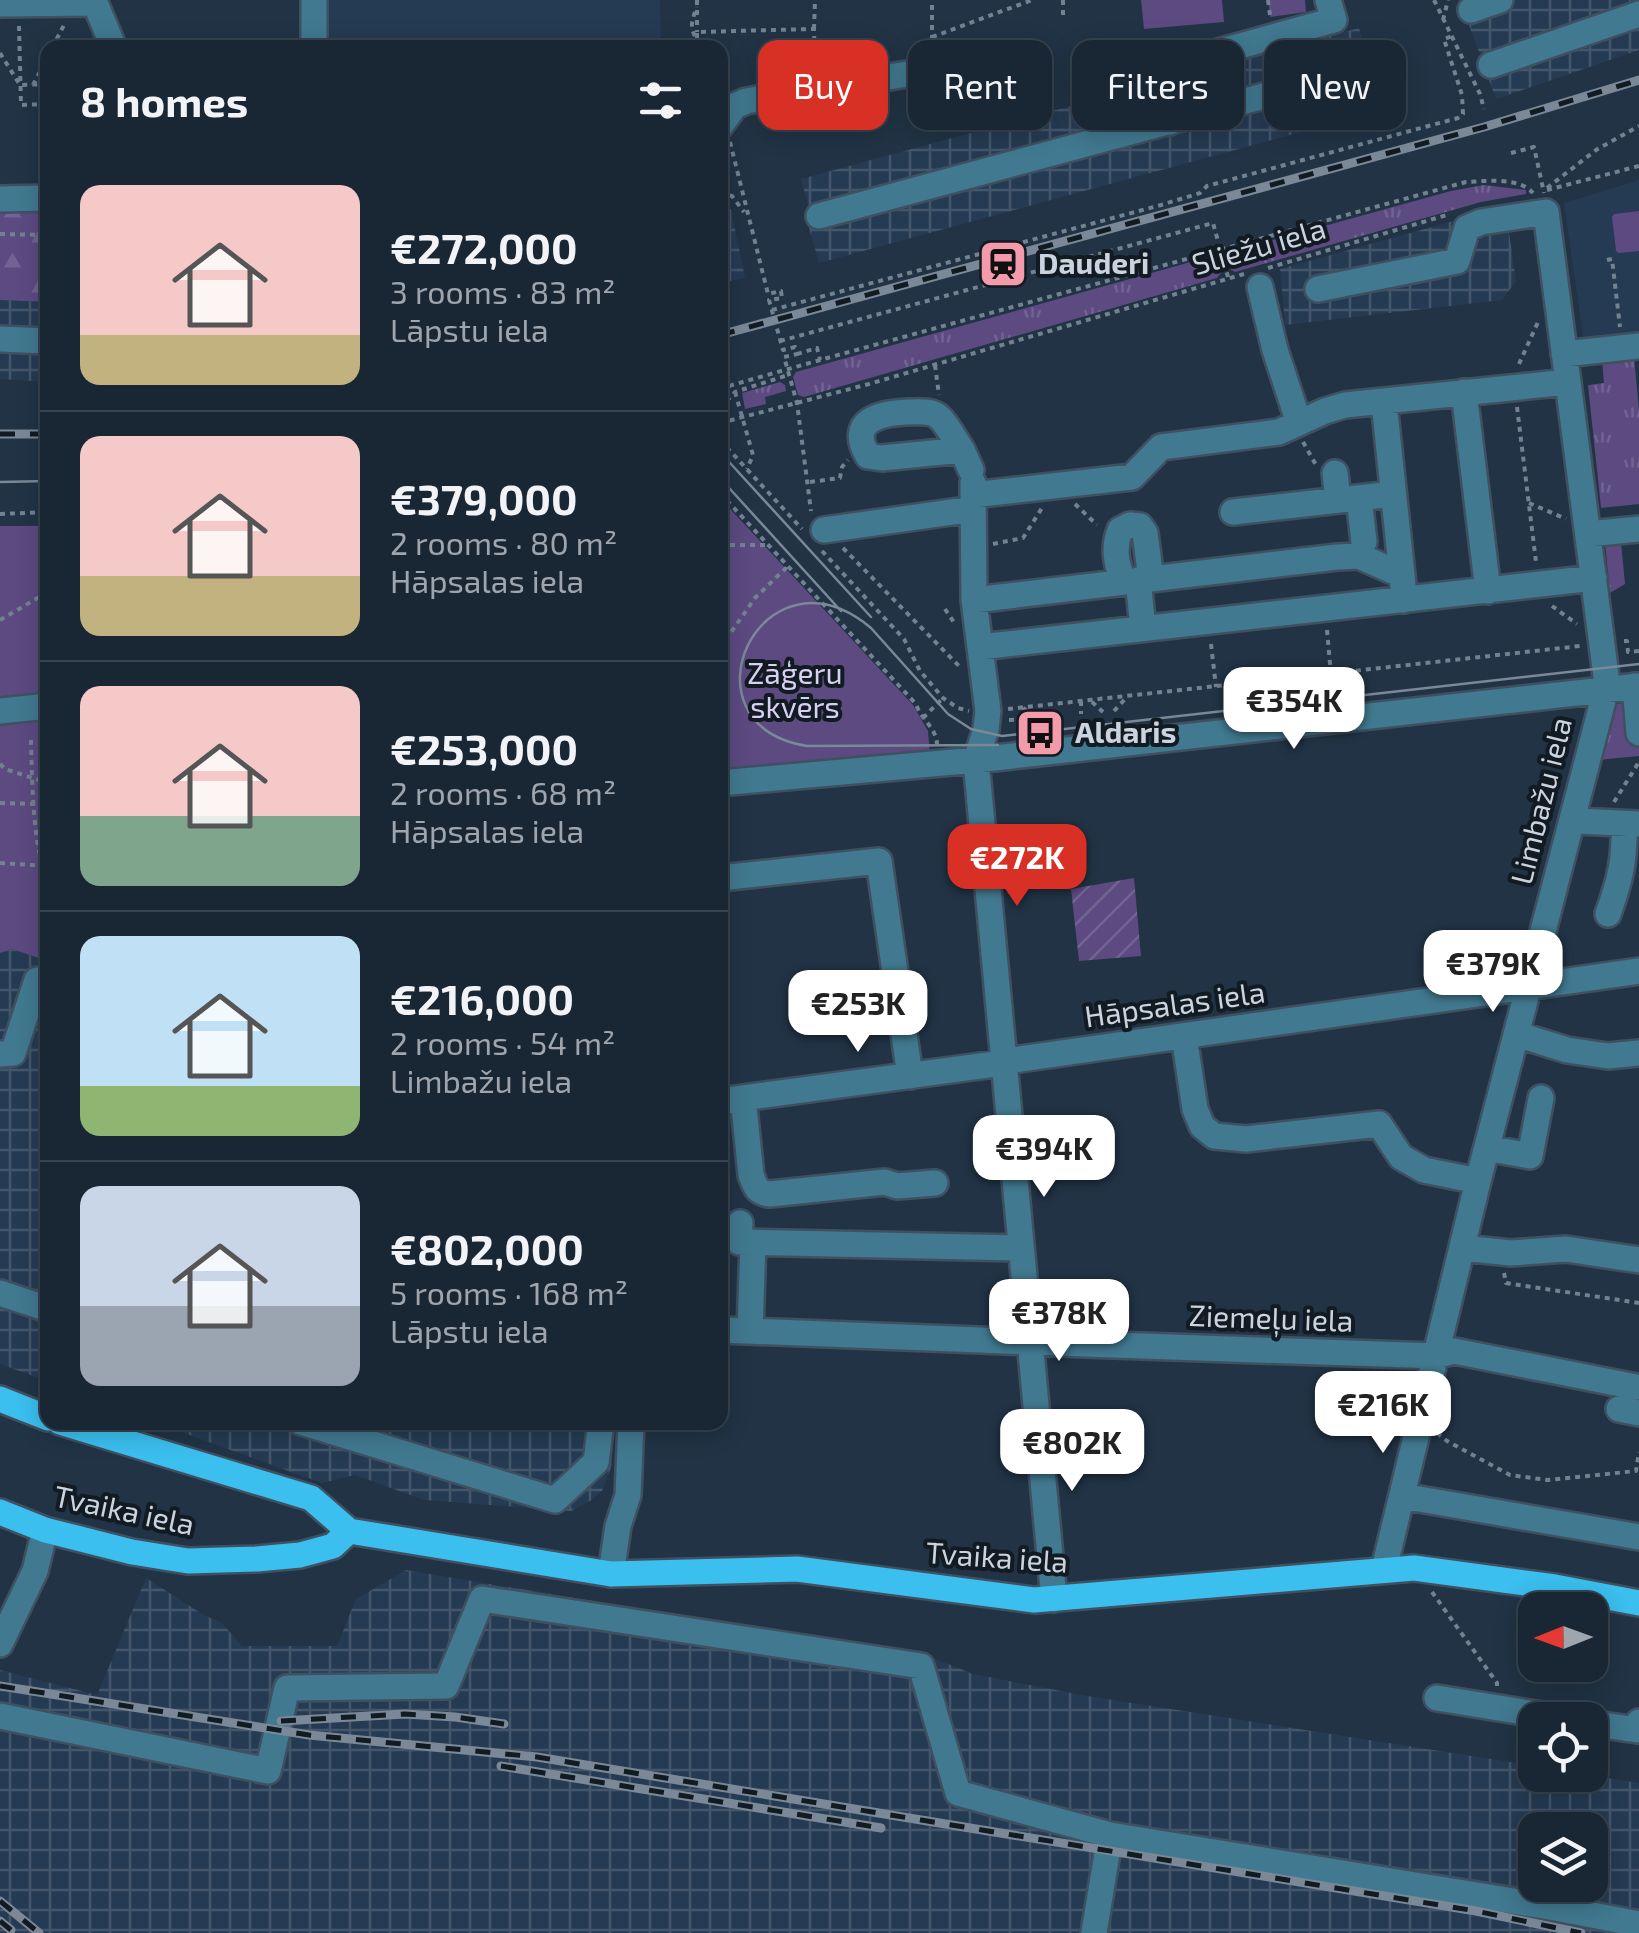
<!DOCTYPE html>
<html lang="en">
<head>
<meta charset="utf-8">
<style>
	body { margin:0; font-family:"Exo 2",sans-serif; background:#263240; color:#f1f3f6; height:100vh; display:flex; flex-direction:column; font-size:38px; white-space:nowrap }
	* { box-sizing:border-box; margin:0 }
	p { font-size:32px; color:#9fa5ac }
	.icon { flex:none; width:55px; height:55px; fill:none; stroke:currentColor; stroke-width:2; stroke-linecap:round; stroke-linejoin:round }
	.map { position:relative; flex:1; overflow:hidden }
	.drawer { position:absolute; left:40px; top:40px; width:688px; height:1390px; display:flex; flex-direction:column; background:#192634; border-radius:20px; box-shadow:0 5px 25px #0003,0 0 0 2px #37434f }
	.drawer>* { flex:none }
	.hud { position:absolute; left:758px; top:40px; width:730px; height:90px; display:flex; gap:20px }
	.needle { width:65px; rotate:269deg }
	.tools { position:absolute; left:1518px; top:1592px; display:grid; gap:20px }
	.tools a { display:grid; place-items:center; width:90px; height:90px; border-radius:20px; background:#192634; box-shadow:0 5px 25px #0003,0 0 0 2px #37434f; font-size:50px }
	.price { position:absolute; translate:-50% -85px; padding:0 22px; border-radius:20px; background:#fff; color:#222; font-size:32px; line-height:65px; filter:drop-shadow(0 2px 5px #0008) }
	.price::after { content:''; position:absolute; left:50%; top:60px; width:30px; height:22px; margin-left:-15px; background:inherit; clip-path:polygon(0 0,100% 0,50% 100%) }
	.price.active { background:#d93025; color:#fff }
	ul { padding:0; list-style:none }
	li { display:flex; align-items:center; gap:30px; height:250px; padding:0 40px }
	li+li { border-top:2px solid #37434f }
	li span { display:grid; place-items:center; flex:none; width:280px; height:200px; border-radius:20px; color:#555 }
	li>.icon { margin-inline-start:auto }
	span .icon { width:120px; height:120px; fill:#fffc; stroke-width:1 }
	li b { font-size:42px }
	h2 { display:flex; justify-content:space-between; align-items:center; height:120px; padding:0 40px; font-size:42px }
	.chip { padding:0 35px; border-radius:20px; background:#192634; box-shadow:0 5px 25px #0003,0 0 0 2px #37434f; font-size:35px; line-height:90px }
	.chip.active { background:#d93025; color:#fff }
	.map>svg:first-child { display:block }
</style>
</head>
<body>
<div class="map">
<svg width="1639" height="1933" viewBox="0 0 1639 1933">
	<defs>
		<pattern id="industrial-grid" width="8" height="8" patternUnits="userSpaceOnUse" patternTransform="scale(2.5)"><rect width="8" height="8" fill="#253b53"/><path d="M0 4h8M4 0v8" fill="none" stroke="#43566b"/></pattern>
		<pattern id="grass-tufts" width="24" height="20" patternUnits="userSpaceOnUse" patternTransform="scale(2.5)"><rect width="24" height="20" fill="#5c4a81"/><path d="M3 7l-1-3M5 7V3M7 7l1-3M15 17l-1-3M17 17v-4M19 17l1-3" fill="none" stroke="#726393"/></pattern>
		<pattern id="forest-firs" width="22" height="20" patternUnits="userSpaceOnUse" patternTransform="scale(2.5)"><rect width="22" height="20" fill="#5c4a83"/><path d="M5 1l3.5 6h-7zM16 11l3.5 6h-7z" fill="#726394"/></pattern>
		<pattern id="garden-furrows" width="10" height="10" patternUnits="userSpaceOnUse" patternTransform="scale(2.5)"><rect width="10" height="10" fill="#5c4a81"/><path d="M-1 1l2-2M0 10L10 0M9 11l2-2" fill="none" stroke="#726393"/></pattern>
	</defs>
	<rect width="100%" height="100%" fill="#213345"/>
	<path fill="#253b53" d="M324,0h336l1,47h-336z
		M1639,180v173l-53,5 -22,-155z"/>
	<path fill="url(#industrial-grid)" fill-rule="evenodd" d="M1460,0h179v50l-143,49z
		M1359,28l23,82 -563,153 -13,-46 4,-5 -9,-33z
		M731,209l14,69 -25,5v-71z
		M1507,219l9,62 -14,19 -217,25 -5,-56 177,-49z
		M0,300l47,2v80l-47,-3z
		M12,949l35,12v420l-47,-17v-411z
		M156,1423h457l-1,42 -10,26 -12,10 -19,10 -147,-11 -69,-25 -33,8z
		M406,1570l522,86 45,18 108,21 454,71v9h54l50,8v150h-1639v-263l97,25 49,-117 58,37 18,8 20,23h95l19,-47zM1535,1830h55v55h-55z"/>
	<path fill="url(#grass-tufts)" d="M1484,185l42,5v4l-45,8 -246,70 -5,-3 -3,-16 224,-62z
		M1216,255l5,18 -4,5 -413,119 -6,-2 -5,-18 3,-5z
		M1634,357l5,53v94l-38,4 -13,-123 16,-2 -2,-24z
		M780,382l5,3 1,6 -21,6 1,7 -21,5 -3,-16z
		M1621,542l4,42 -15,9 -5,-50z
		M1639,702v54l-41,4 14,-56z"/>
	<path fill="url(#forest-firs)" d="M47,207v95l-47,-2v-90z"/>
	<path fill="#5c4a81" d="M1141,0h81l2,22 -80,7z
		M1268,0h37l1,12 -36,5z
		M1639,211v40l-20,2 -3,-2 -4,-34 2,-3z
		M720,498l193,207 15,26 2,24 -210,17z
		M0,526h47v435l-35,-12 -12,4z"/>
	<path fill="url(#garden-furrows)" d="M1134,878l7,78 -62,5 -8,-72z"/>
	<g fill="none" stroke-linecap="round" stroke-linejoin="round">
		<g stroke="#3f5061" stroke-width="30">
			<path id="minor" d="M314,0v48
				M0,4l95,-1 19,45
				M1471,10l29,-10
				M1491,65l148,-51
				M1170,122l-10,-54 174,-48 -6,-20
				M720,126l15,-20 11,-5 185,-31
				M0,199l48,-1
				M819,216l537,-145
				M1260,287l15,63 24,73
				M1318,289l139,-28 10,-33 14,-6 65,-10 60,464v13l-128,492 -94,388
				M0,339l48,2
				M1564,354l75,-8
				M1464,392l24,199
				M1384,402l18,173
				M962,450c-7,-10 -14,-25 -23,-33 -8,-7 -21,-5 -31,-5 -29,1 -61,9 -40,44l14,2 80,-8 9,20
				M1335,473l3,27
				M973,483l1,117 14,111 -2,18 -10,31 78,839
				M973,495l159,-18 29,-30 118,-15 46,-21 20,-6 223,-23
				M1359,498l5,44
				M1233,512l160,-18
				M824,530l149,-21
				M1588,534l51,-5
				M1138,580l5,48
				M1124,582c-8,-18 -11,-34 -4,-52l10,-5 10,1 5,7 6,46
				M974,600l363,-43 22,-1 43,19 2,25
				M980,647l614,-69
				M1635,686l4,47
				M0,711l48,-5
				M720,783l256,-23 663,-74
				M1578,821l61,3
				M720,878l159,-17 31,215
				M1608,914c12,-34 17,-53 16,-90
				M1516,1034l51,16 41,6 31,-3
				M1184,1036l11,73 7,17 12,10 32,3 133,-15 22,33 23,13 54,11
				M0,1054l13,-1 24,-73 11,3
				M743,1098l8,77c4,11 6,18 19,19l115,-12 12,4 38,-3
				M720,1101l283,-38 17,-4 619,-88
				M1487,1148l43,8 11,-58
				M740,1223l-1,19 282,6
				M1462,1248l49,5 55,-4 73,11
				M0,1293l48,16
				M720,1330c239,9 477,19 716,26l18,-5 182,36
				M750,1331l3,-89
				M1619,1409l20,4
				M301,1422l254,78 41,-38 5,-40
				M1402,1496l237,41
				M611,1574l7,-48 10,-31 3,-73
				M0,1644l35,-73 10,-41
				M1437,1698l136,22
				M0,1716l268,55 19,-83 159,-2 36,-87 439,67 37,127 152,42 -16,98
				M1590,1723l47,7 2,-8
				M1110,1835l440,72 89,17"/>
		</g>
		<g stroke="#3f5061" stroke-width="30">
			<path id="major" d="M0,1399l48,19
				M60,1422l251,76 38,33 262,43 186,-5 237,31 380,-32 141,19 84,16
				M0,1512l45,18 87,22 56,9 69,-2 43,-4 33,-9 16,-15"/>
		</g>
		<path stroke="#738291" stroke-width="4" stroke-dasharray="5 5" stroke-linecap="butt" d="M697,0v32
			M1063,0v17
			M1268,0l2,15
			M1434,0l46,94 4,15
			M1443,20l5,-20
			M19,26l2,79 27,-1
			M814,29l1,-29
			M695,36c-6,-10 -2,-19 2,-29
			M932,37l100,-37
			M52,48l12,-23
			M697,48v-16l117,-3 1,38
			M932,50v-50
			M0,53l20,32 28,-1
			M33,85l15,-29
			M730,142l38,152 13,-3 1,7 -13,2 14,50 12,-3 2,7 -13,3 13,46 14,108
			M1511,153l23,-6 10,46
			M1547,188l49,-38 43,-24
			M1547,190l92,-24
			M720,193l12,3 12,16
			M0,234l48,1
			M1607,260l5,-1 8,68
			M1268,268l182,-54
			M772,310l389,-105 39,-12 7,-7 251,-68 5,-4 -1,-19 -18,-56 8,-3
			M780,341l433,-118 15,54
			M797,354l20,-6 3,12
			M1519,364l19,-42
			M935,365l4,30
			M720,390l12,-5 88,-25 646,-178c20,-1 53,-5 67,11
			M735,392l18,63 -6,14
			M1517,407l19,155
			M720,409l15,-17 53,-17
			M720,423l149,-39 375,-110
			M720,440l82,89
			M1303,442l13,23
			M810,482l30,-4 2,-11 6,-7
			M720,493l196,211c5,16 20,23 21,40
			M1529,503l37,16
			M1075,504l22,21
			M0,514l48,-2
			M993,544l30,-6 19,-30
			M720,545h45
			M843,548l116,118
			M822,551l82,88 16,32 23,27 15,10 11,3
			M1552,606l25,18
			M945,609l10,15
			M0,620l48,-28
			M1327,630l4,45
			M1624,641h3l1,11 11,-1
			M1211,644l5,43
			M720,648l35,-50 32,-31
			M1081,701v13
			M1092,702l11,10
			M1023,708l16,11
			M1008,709l572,-63
			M1114,711l13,-14
			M923,718l20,-20
			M1009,720l30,-1
			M31,740c1,31 1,113 17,136
			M0,764l5,5 43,14
			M1614,802l25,-40
			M0,803l34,1 14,-3
			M0,863l48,3
			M1504,1273l2,10 133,20
			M1437,1433l10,8 63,34 37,5 89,-9 3,-19
			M1432,1592l65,91v3"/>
		<use href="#minor" stroke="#417990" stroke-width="25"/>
		<use href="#major" stroke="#3abfef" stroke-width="25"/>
		<path stroke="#7a8897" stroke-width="2.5" d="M720,452l151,165
			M720,478l121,133
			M0,482l48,-1
			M998,745l-191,1c-133,-22 -45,-209 64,-118l77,86 23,15 31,7 637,-72"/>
		<g stroke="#7a8897" stroke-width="9">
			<path id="rail" d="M720,335l764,-208 155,-47
				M0,434h48
				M0,1686l309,49 228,22 939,154 105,22
				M281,1721l124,-7 50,3 49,7
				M501,1766l380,62
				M0,1901l39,32
				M0,1921l11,9"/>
		</g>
		<use href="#rail" stroke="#121a22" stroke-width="5" stroke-dasharray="15" stroke-linecap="butt"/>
	</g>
	<defs>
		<g id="station-square" transform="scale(2.5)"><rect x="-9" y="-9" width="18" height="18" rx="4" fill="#f39aab" stroke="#121a22"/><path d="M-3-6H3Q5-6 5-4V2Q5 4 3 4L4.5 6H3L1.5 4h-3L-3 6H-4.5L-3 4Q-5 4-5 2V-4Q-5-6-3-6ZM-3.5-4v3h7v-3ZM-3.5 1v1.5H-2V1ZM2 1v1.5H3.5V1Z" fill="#111"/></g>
		<g id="bus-square" transform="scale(2.5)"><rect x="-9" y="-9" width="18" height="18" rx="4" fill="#f39aab" stroke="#121a22"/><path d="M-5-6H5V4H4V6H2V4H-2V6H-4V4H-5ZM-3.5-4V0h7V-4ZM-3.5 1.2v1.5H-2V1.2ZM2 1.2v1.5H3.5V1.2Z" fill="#111"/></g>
	</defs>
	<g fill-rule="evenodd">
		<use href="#station-square" x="1003" y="264"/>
		<use href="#bus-square" x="1040" y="733"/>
	</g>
	<g text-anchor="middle" stroke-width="8" stroke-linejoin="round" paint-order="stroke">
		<g font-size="30" fill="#c9d4e0" stroke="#121a22">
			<text transform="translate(1259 247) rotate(-16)" y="10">Sliežu iela</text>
			<text transform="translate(1542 801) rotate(-76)" y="10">Limbažu iela</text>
			<text transform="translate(1175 1005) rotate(-8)" y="10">Hāpsalas iela</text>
			<text transform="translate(1271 1319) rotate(2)" y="10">Ziemeļu iela</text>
			<text transform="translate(124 1511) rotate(12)" y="10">Tvaika iela</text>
			<text transform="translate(997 1558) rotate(4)" y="10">Tvaika iela</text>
		</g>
		<g font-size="30" font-weight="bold" fill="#c9d4e0" stroke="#121a22" text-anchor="start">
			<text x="1038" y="274">Dauderi</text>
			<text x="1075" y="743">Aldaris</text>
		</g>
		<g font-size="30" fill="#d8cff2" stroke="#121a22">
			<text x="795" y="684">Zāģeru<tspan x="795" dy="34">skvērs</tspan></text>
		</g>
	</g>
</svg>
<div class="tools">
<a><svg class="needle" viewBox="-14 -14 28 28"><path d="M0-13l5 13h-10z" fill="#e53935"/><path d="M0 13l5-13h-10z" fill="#9fa5ac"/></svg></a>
<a><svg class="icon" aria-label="locate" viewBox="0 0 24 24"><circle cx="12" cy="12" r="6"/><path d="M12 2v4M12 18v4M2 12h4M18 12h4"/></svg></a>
<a><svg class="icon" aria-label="layers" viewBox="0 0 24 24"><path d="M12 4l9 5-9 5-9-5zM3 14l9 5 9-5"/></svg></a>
</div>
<b class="price" style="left:1294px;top:752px">€354K</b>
<b class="price active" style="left:1017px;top:909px">€272K</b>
<b class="price" style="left:1493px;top:1015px">€379K</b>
<b class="price" style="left:858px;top:1055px">€253K</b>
<b class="price" style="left:1044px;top:1200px">€394K</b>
<b class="price" style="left:1059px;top:1364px">€378K</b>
<b class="price" style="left:1383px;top:1456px">€216K</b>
<b class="price" style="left:1072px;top:1494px">€802K</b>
<div class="hud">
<a class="chip active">Buy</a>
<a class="chip">Rent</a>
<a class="chip">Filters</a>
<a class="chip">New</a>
</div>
<section class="drawer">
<h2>8 homes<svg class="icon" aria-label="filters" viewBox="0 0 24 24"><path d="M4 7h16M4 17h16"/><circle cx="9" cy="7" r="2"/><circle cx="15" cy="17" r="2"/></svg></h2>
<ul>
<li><span style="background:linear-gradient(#f6c9c9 75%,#c2b280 0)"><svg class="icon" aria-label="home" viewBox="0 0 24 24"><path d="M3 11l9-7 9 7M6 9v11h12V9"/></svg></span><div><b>€272,000</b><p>3 rooms · 83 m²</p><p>Lāpstu iela</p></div></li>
<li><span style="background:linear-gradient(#f6c9c9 70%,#c2b280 0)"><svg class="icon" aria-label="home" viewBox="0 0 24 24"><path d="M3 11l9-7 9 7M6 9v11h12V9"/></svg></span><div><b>€379,000</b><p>2 rooms · 80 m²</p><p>Hāpsalas iela</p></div></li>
<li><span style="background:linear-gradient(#f6c9c9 65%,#7fa58c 0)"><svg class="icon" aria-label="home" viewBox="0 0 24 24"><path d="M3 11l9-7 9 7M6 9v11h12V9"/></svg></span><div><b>€253,000</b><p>2 rooms · 68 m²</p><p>Hāpsalas iela</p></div></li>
<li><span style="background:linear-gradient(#bfe0f5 75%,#8fb573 0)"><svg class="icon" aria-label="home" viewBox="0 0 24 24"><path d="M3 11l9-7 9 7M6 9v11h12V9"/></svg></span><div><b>€216,000</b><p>2 rooms · 54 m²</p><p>Limbažu iela</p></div></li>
<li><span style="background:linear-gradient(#c9d6e8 60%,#9aa5b1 0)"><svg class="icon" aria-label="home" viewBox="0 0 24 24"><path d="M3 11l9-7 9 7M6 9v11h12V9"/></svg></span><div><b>€802,000</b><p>5 rooms · 168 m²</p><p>Lāpstu iela</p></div></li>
</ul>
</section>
</div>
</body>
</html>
